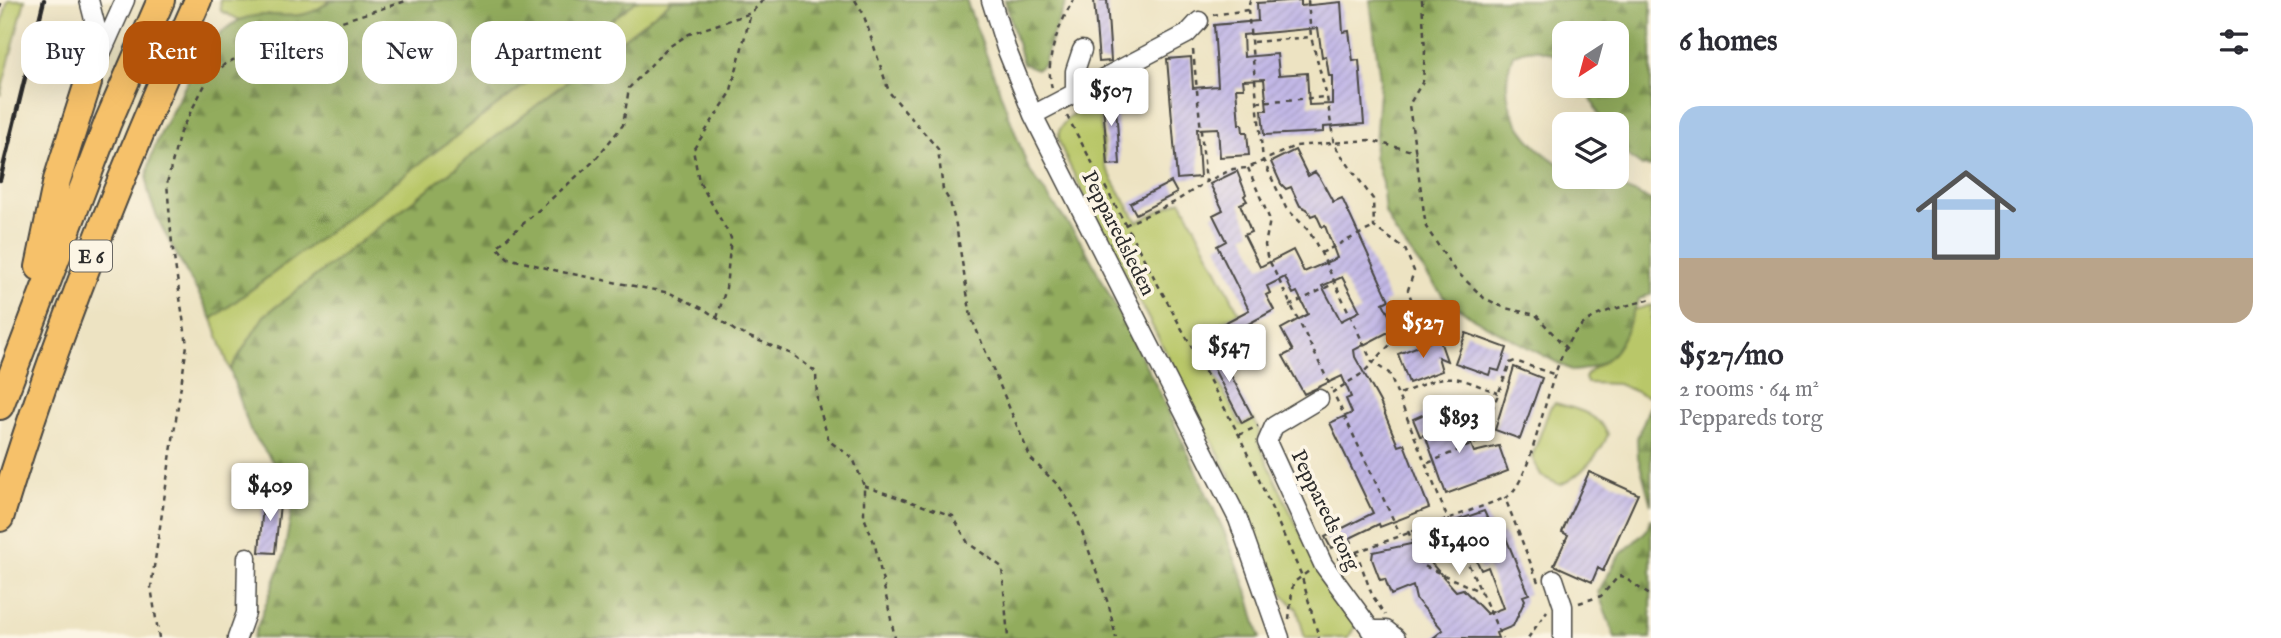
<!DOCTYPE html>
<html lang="en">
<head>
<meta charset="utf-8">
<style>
	body { margin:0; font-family:"IM FELL English",serif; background:#f7f7f7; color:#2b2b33; height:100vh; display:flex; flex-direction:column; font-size:26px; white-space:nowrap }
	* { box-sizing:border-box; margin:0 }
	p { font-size:23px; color:#7c7c81 }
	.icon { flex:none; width:38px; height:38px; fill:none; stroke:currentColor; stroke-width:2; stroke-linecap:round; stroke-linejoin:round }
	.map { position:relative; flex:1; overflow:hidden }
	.panel { display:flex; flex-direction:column; background:#fff; width:630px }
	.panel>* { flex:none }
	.hud { position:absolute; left:21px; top:21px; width:665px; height:63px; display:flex; gap:14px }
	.needle { width:46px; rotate:216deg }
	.buttons { position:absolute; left:1552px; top:21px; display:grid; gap:14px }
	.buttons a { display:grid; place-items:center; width:77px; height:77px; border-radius:14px; background:#fff; box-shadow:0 7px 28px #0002; font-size:35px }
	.price { position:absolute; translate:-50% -60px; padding:0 16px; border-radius:7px; background:#fff; color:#222; font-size:23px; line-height:46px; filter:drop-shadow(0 2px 4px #0008) }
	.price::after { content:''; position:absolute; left:50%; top:42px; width:21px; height:16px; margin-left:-10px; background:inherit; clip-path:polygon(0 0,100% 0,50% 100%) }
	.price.active { background:#b45309; color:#fff }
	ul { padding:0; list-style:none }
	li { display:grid; align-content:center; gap:14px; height:371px; padding:0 28px }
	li+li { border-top:2px solid #e1e1e2 }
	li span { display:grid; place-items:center; height:217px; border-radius:21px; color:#555 }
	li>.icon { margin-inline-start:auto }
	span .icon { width:126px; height:126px; fill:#fffc; stroke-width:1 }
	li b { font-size:30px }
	h2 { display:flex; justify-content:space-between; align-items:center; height:84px; padding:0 28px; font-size:30px }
	.tag { padding:0 24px; border-radius:21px; background:#fff; box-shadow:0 7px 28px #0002; font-size:24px; line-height:63px }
	.tag.active { background:#b45309; color:#fff }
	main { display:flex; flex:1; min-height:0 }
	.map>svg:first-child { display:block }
</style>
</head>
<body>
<main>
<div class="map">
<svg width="1651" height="638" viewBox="0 0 1651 638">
	<defs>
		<pattern id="forest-firs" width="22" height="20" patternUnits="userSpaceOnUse" patternTransform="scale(1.75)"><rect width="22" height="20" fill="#92ac5d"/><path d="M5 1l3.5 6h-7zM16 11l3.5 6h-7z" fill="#778c4d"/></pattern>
		<pattern id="building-hatch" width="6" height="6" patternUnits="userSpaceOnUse" patternTransform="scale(1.75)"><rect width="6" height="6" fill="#c2b8e6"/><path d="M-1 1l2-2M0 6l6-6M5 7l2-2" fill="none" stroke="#a79ec5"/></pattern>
	</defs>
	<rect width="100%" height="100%" fill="#fcf5e5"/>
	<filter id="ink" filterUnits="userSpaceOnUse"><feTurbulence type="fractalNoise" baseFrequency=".0143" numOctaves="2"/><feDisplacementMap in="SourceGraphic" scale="14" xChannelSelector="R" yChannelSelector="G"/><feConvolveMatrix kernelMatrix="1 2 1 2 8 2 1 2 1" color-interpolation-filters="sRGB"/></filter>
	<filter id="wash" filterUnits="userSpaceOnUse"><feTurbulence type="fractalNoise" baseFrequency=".00686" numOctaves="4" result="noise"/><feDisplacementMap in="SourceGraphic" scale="28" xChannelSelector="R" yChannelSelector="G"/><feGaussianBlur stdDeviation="1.57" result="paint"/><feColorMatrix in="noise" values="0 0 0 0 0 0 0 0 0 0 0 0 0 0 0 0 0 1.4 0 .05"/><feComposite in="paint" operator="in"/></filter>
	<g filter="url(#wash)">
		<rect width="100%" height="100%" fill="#ede3c2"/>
		<path fill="#b9c769" stroke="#72794a" stroke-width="2" d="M8,0h17l-25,96v-65z
			M220,0h111l-24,16 -67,4 -19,-9z
			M638,0h35l-409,316 -34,54 -18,-51z
			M1098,95l7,71 32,56 44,-22 58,112 -30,17 6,13 -13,8 39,75 13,-6 5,12 -1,11c30,65 54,124 100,180l-10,16h-43l-8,-29 -20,-21 -48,-114 -150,-289c-27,-58 -33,-51 19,-90z
			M1651,305v93l-33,-14 -31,-1 -2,-5c5,-11 13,-10 21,-18 16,-14 19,-33 28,-50z
			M1555,403c22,6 42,10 53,31 -7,20 -29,43 -48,51l-19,-9 -9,-19 18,-49z"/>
		<path fill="url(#forest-firs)" stroke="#5e6c44" stroke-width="2" d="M331,0h307l-426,319c-15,-33 -67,-108 -65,-140 2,-31 23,-62 36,-89 13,-25 30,-58 57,-70 33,-14 58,9 91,-20z
			M673,0h293l63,170 55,76 75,145 64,138 23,58 14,51h-1007l30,-79 9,-50 -9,-33 -33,-46 -20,-60 34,-54z
			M1005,0h62l-16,39 -7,25 -7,5 -14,-5z
			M1370,0h281v167l-9,-1 -25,-19v-23h-14l-18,-38h32v-53h-53v27c-18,-10 -32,-15 -51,-5 -19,48 10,88 51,112v10l38,3 49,20v94l-12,5c-16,35 -18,68 -66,72l-99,-52 -31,-23 -48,-64 -10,-20 -3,-29 -8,-26 6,-77z
			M1651,403v102l-13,-48 -1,-19z
			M1651,518v120h-36l-17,-46 21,-36 27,-25z"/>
		<g id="blocks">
			<path fill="url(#building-hatch)" fill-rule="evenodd" d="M1094,0h13l4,61 -12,1z
				M1301,0v6l40,-4 2,30 6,-1 4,30 6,-1 5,64 -40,3v5l-60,3 -2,-25h5l-3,-31 -21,1 1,8h-8l3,36h3l1,8h4l2,23 -29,2 -2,-29 -21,1 3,48 -23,2 -10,-120 24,-2 2,31 25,-2 -4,-61 44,-4 -1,-18zM1318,28l4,29 4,-1 3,20h3v28l-23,1 -2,-32 -28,2 -2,-21 -33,3 -1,-22z
				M1115,92l5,72 -12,1 -6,-72z
				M1295,150l13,26 7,-4 5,6 13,24 9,-4 47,102 -6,3 13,25 -42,22 1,7 25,45 18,44 6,-2 25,64 -49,19 -1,-3 -29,14 2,4 -14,7 -2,-3 -5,2 -6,-11 48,-24 -43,-90 22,-10 -6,-14 5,-2 -9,-21 -38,18 -21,-38 10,-5 -12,-22 27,-15 -11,-22 -4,2 -8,-17 -18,9 3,7 -4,2 8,15 -57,31 -6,-11 38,-20 -32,-64 9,-5 -13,-26 10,-5 -13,-26 27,-13 9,23 -2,2 3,5 -7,3 11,28 -7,3 16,32 33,-17 11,22 33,-14 -12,-32 -3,1 -6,-13 -5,2 -4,-7 -7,-3 -9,-19 -5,2 -5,-5 -10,-22zM1342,277l18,34 -19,10 -19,-35z
				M1171,182l6,11 -41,21 -6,-11z
				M1466,333l41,15 -8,23 -8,-2 -2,6 -34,-12z
				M1439,338l8,23 -9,-4 4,14 -33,12 -11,-29z
				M1215,345l38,72 -11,6 -38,-73z
				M1514,367l28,11 -22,61 -25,-9z
				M1431,411l8,19 23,-9 12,31 25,-6 9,25 -62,23 -21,-59 -5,1 -7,-17z
				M1589,472l49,22 -35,77 -5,-3 -6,14 -38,-17 14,-30 -6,-3z
				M264,493l17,1 -6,59 -16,-1z
				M1484,511l11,25 7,-3 4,5 23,56 -6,2 2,4 -12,26 -17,7 2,5h-65l10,-8 -27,-31 -3,-13 -22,9 -6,-16 -5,1 -8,-21 1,-7 47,-10 -3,-8zM1470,546l11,24 7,-3 15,41 -16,6 -24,-25 -7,2 -26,-29z"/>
		</g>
	</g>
	<g filter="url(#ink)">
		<use href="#blocks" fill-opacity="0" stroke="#484742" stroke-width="2"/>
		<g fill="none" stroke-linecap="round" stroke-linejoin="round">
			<g stroke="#484742" stroke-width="21">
				<path id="minor" d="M89,0l13,51
					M991,0l15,48 27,67 205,404 42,119
					M88,83l37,-83
					M1075,92v-21l7,-21
					M1033,115l154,-81 12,-13
					M1319,399l-45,27 -7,16 56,122 54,74
					M1554,579l9,27v32
					M1370,630h16l10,8
					M237,638l9,-25 1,-56"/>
			</g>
			<g stroke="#484742" stroke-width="30">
				<path id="highway" d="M39,267l18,-87 31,-97
					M0,406l108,-284 53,-122
					M0,518c54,-178 123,-349 198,-518"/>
			</g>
			<path stroke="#484742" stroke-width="2.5" stroke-dasharray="5 5" stroke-linecap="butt" d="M763,0l-12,13 -62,21 -22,14 -38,40 -6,37 -29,36 -97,86 11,11 54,14 108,21 34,16 33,23 55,22 24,18 1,28 12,41 24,17 11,28v31l11,28 20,93
				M855,0l8,13 26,79 49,57 5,41 7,12 6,23 15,92 60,142 28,27 14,21 36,99 7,32
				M1250,0l-2,10 15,150 23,48 23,23 12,22 51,109 17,11 58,144 55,121
				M1308,0l3,37 16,60 7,48 39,54 1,28 31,22 9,22 -6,19 7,20 -4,13 -48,50 -30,19 67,142
				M1422,0l3,51 -2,30 -14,24 17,122 27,41 31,30 21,10 31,7 31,34
				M0,8l2,-8
				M1213,15l35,-5
				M1253,42l58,-5
				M1193,50l13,132
				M1052,88c-8,-29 7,-62 21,-88
				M1257,102l70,-5
				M1067,116l172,319 62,139 18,64
				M1248,168l22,52 -5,25 2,11 65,133
				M1125,225l48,-22 33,-21 27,-13 15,-1 47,-22 74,-6 47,12
				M1321,253l53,-26
				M1289,306l46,-23
				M717,318l9,-30 5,-50 -32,-57 -6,-31 37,-56 21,-81
				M1400,394c52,-22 46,-21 98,-1
				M1239,435l19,-9
				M1428,463l52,-22 30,-78 5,-2 41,14
				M864,486l89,30 15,27 34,24 6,71
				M1408,531l14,34 59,27
				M1356,551l16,44 13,20
				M1337,559l168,-61
				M1538,582l-33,-84c32,-16 41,-142 76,-172 18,-16 47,-20 70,-27
				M1579,603l22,-7 17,-19 4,-1 29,20
				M1289,619l4,-36 16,-12
				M159,638l-8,-51 36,-242 -15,-101 -5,-61 13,-51 27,-51 18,-17 34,-17 150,-47
				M1528,638l19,-27"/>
			<use href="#minor" stroke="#fff" stroke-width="18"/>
			<use href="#highway" stroke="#f6c16b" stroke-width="26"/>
			<path stroke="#2b2b2b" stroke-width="4.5" d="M0,180l44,-180"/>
		</g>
	</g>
	<g text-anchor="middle" stroke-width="7" stroke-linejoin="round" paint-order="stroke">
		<rect fill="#fcf5e5" stroke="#6a6863" stroke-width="2" x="70" y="240.5" width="42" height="31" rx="5"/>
		<g font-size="19" font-weight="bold" fill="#2b2b2b">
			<text x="91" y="263">E 6</text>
		</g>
		<g font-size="21" fill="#2b2b2b" stroke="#fcf5e5">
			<text transform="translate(1119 233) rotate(63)" y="7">Pepparedsleden</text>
			<text transform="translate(1326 510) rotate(64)" y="7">Peppareds torg</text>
		</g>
	</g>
</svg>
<div class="buttons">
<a><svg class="needle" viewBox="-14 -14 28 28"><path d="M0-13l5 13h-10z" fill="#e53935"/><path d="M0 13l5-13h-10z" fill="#7c7c81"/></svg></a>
<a><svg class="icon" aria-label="layers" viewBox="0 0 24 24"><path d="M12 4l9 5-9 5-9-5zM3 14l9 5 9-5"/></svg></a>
</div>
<b class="price" style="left:1111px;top:128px">$507</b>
<b class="price active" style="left:1423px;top:360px">$527</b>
<b class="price" style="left:1229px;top:384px">$547</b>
<b class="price" style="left:1459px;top:455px">$893</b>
<b class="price" style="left:270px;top:523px">$409</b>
<b class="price" style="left:1459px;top:577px">$1,400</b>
<div class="hud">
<a class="tag">Buy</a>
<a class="tag active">Rent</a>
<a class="tag">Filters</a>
<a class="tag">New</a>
<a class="tag">Apartment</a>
</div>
</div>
<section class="panel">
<h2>6 homes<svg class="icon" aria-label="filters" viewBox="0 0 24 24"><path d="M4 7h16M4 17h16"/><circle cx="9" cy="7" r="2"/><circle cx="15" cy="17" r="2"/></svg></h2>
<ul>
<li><span style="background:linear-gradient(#a9c7e8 70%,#b9a48a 0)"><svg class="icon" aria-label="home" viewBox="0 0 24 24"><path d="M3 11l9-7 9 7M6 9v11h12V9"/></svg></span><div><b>$527/mo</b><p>2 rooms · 64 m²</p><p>Peppareds torg</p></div></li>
</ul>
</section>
</main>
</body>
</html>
